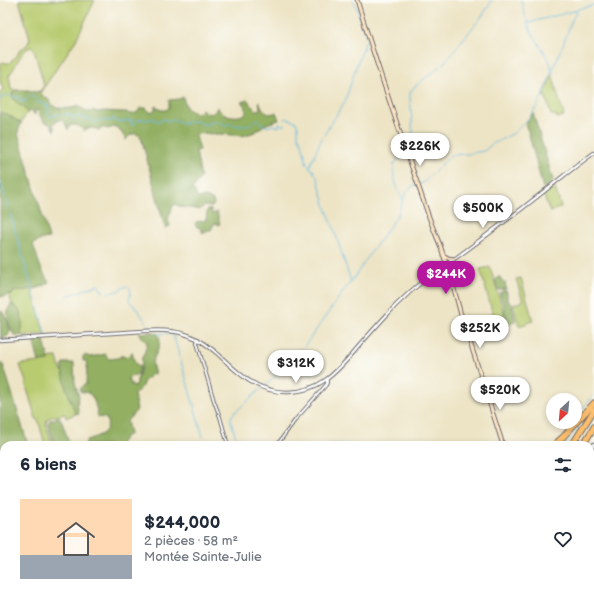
<!DOCTYPE html>
<html lang="fr">
<head>
<meta charset="utf-8">
<style>
	body { margin:0; font-family:"Balsamiq Sans",sans-serif; background:#f2f2f3; color:#1f2937; height:100vh; display:flex; flex-direction:column; font-size:15px; white-space:nowrap }
	* { box-sizing:border-box; margin:0 }
	p { font-size:13px; color:#747a83 }
	.icon { flex:none; width:22px; height:22px; fill:none; stroke:currentColor; stroke-width:2; stroke-linecap:round; stroke-linejoin:round }
	.map { position:relative; flex:1; overflow:hidden }
	.drawer { position:absolute; left:0px; top:441px; width:594px; height:156px; display:flex; flex-direction:column; background:#fff; border-radius:12px 12px 0 0; box-shadow:0 2px 6px #0003 }
	.drawer>* { flex:none }
	.needle { width:26px; rotate:206deg }
	.controls { position:absolute; left:546px; top:393px; display:grid; gap:8px }
	.controls a { display:grid; place-items:center; width:36px; height:36px; border-radius:50%; background:#fff; box-shadow:0 2px 6px #0003; font-size:20px }
	.price { position:absolute; translate:-50% -34px; padding:0 9px; border-radius:14px; background:#fff; color:#222; font-size:13px; line-height:26px; filter:drop-shadow(0 1px 2px #0008) }
	.price::after { content:''; position:absolute; left:50%; top:24px; width:12px; height:9px; margin-left:-6px; background:inherit; clip-path:polygon(0 0,100% 0,50% 100%) }
	.price.current { background:#b5179e; color:#fff }
	ul { padding:0; list-style:none }
	li { display:flex; align-items:center; gap:12px; height:100px; padding:0 20px }
	li span { display:grid; place-items:center; flex:none; width:112px; height:80px; border-radius:0px; color:#555 }
	li>.icon { margin-inline-start:auto }
	span .icon { width:48px; height:48px; fill:#fffc; stroke-width:1 }
	li b { font-size:17px }
	h2 { display:flex; justify-content:space-between; align-items:center; height:48px; padding:0 20px; font-size:17px }
	.map>svg:first-child { display:block }
</style>
</head>
<body>
<div class="map">
<svg width="594" height="597" viewBox="0 0 594 597">
	<rect width="100%" height="100%" fill="#fdfcf7"/>
	<filter id="ink" filterUnits="userSpaceOnUse"><feTurbulence type="fractalNoise" baseFrequency=".025" numOctaves="2"/><feDisplacementMap in="SourceGraphic" scale="8" xChannelSelector="R" yChannelSelector="G"/><feConvolveMatrix kernelMatrix="1 2 1 2 8 2 1 2 1" color-interpolation-filters="sRGB"/></filter>
	<filter id="wash" filterUnits="userSpaceOnUse"><feTurbulence type="fractalNoise" baseFrequency=".012" numOctaves="4" result="noise"/><feDisplacementMap in="SourceGraphic" scale="16" xChannelSelector="R" yChannelSelector="G"/><feGaussianBlur stdDeviation="0.9" result="paint"/><feColorMatrix in="noise" values="0 0 0 0 0 0 0 0 0 0 0 0 0 0 0 0 0 1.4 0 .05"/><feComposite in="paint" operator="in"/></filter>
	<g filter="url(#wash)">
		<rect width="100%" height="100%" fill="#ede4c5"/>
		<path fill="#b8cb6f" stroke="#6d7655" d="M19,0h76l-19,40 -35,52 -1,-1 3,-4 1,-2 -10,-35 -3,-3c-11,3 -14,19 -21,27l-1,1 2,13v1l4,1 -2,2 14,19v2l-6,10c-9,-4 -9,-9 -19,-9l-2,-2v-20l2,-2 1,-2 -3,-5v-20h3l1,-1 2,1h3l8,-7 2,-5 8,-6 3,-6z
			M552,74l12,42 -7,2v-2l-3,-1h-3l-5,-17 -1,-2 -2,1z
			M554,185l7,22 -11,5 -7,-18z
			M490,267l16,53 3,6c-4,-2 -6,2 -8,6h-3l-18,-63z
			M521,278l12,43 -14,5 -6,-22 9,-2 1,-1 -7,-22z
			M32,289l13,45 -24,2 -6,-30 -3,-2 -3,-9 4,-1 -1,-2z
			M56,357h1l2,8 5,10 3,16 2,3v4l4,6 2,10 -9,4v-3l-3,-1 -3,2h-6l-7,3 -1,4 6,22h-7l-6,-22 -4,-7 -8,-27 -1,-7 -6,-17 2,-1 26,-3v-3z"/>
		<path fill="#92af62" stroke="#5a684e" d="M15,90h13l7,2 5,-1c3,6 4,5 9,9 2,2 3,5 6,7 5,2 18,2 22,-1l12,6 3,-1 1,-1 4,2 8,-1 18,1h4l2,2c5,0 9,-1 11,-6h6l4,4 3,-1 2,-1v-4l6,4h5l3,-3v-7l10,-1 4,-2c3,12 4,15 17,16l1,-1 1,-3c6,6 12,7 15,-2 7,14 42,12 24,-5l4,-1 2,-2 8,11h4l1,-2 -1,-7c4,9 7,16 17,11l3,8 -10,3 -6,3 -8,6 -12,4 -22,-2h-8l-9,-1 -8,1v2l4,14 -4,1 5,27c-2,1 -8,9 -9,12l3,1 2,7 8,-1 8,3 1,4 -2,3 -8,-1 -4,4c-7,-2 -14,-2 -20,-3l-1,-1 -5,-2 -6,15 2,7 -5,2 -24,-91c-5,-6 -12,-3 -15,3l-6,-10 -4,-3h-2l-6,2 -5,-2 -4,2v2l-2,-2 -9,-1 -4,3c-4,-5 -8,-8 -15,-5l-1,4c-3,-9 -6,-14 -15,-6l2,6h-1l-4,-6 -6,-2 -7,-12h-2v5l-4,-5 -4,3v-2l-12,-10 -3,-5 1,-4z
			M0,112l2,2 2,-1c6,2 11,7 17,10v1l-2,5 -1,4 31,105 -6,1 -10,5c4,12 8,28 16,38 -7,8 -26,8 -36,10v2l-13,3z
			M533,113l20,67 -4,5 -6,3 -15,-57 -3,-7z
			M208,209l3,1 1,4 5,-2 3,12 -2,1 -2,-2 -2,1 -3,6h-3l-5,3 -2,-2 1,-2 -5,-2 -2,-3 1,-2 10,-2 1,-10z
			M498,277h2l4,6 1,-1 1,5v2l-7,1 -2,-1 -2,-9z
			M503,291h3l1,1v7l5,7 3,13v3l-5,2c-6,-5 -5,-12 -6,-18 -1,-5 -4,-8 -4,-13z
			M11,304c13,5 12,20 10,31l-3,1 -4,-1c-5,-10 -10,-21 -3,-31z
			M2,311l4,7 4,12 -2,6 -7,2 -1,-26z
			M153,332c1,1 4,2 5,3 6,6 -4,22 -6,28l3,12 -3,-1 -8,7 -3,7 -7,6 3,16 -10,11 3,13 -4,2 -7,9h-34l1,-1v-3l1,-1c11,-4 25,-7 19,-22l-8,-1c-1,-6 -4,-22 -10,-24 -2,-1 -4,-1 -6,-1l-2,-1c0,-4 3,-5 6,-7l1,-20 -2,-4 -1,1h-1v-5l2,-1 5,2 16,-3 1,3 2,2 9,-1 4,-3v2l3,-1 2,1 5,-5c2,5 1,12 8,14 -2,9 -1,9 -10,11l-2,1 3,7 4,2 2,-4v-4h1v-2c3,-7 4,-12 4,-20 2,-1 4,-10 5,-13l-1,-3 -7,-7v-1z
			M33,340h11l5,21 -10,1z
			M63,363h11l1,20 4,14 -2,7 2,9 -4,1c-2,-7 -4,-14 -7,-21 0,-2 -2,-3 -2,-5 -1,-4 -1,-7 -2,-10 -1,-6 -3,-10 -1,-15z
			M0,364h3l25,81h-24v67l-4,-14z
			M57,417l4,2 7,21 5,5h-19l-6,-22 2,-3 5,-1z
			M0,503l4,14v76h22l1,4h-27z
			M29,593h60l-3,4h-56z"/>
		<g fill="none" stroke-linecap="round" stroke-linejoin="round">
			<path stroke="#66b9e2" stroke-width="1" d="M353,0l9,23
				M521,0l5,18
				M578,9l16,-4
				M527,20l3,9 20,33 1,4 1,6
				M528,23l49,-13
				M362,25l3,7
				M365,34l1,2
				M562,47l10,-27 5,-9
				M443,64l40,-49 9,-15
				M0,96l1,2 1,1 2,-3 3,-2 5,3h7l2,4 2,1 2,-1 3,-4 4,-1c5,4 2,6 10,7l2,3 4,-1v4l1,1 -1,2 2,5 8,-3 2,1
				M63,115l7,-1 3,5 1,-2 2,1 2,-2 3,2 2,-1 4,2h3l5,4 3,-3 14,1 2,-3 2,3 5,1 3,-1h3l5,-1v1l-1,2 1,2h2l4,-5 7,-1 4,1 5,-2 2,3h5l3,-2 5,2 4,-2 7,3 3,2 5,-2v-1l3,1 5,-1 9,4 3,-2h6l3,-3 7,5h4l2,-2c6,4 16,4 22,0 2,-1 4,-3 6,-4l4,5 6,3 4,-2 7,2v-4h1l2,2 2,1 1,-2 -1,-5 1,-1 10,3 2,3 1,2v10l4,7 5,22 3,3 4,3v2l3,3 9,32 7,18 18,56
				M471,153l13,-2 7,-6 23,-12 13,-13 9,-12 7,-13 18,-46
				M309,168l12,-28 24,-39 13,-39 9,-23 -1,-2
				M0,180l46,156
				M419,184l4,-1 28,-28 18,-1
				M403,200c-5,-11 -15,-30 -6,-40 4,-3 10,-5 14,-8l3,-6 -4,-49v-4l4,-6 17,-13 9,-8
				M365,261l32,-45 6,-16 4,-8 4,-5 5,-2
				M130,288c3,8 -6,12 5,18l15,22
				M108,293l10,-2 6,-4 3,-1 1,1
				M67,296l30,-11h1l3,5 3,2
				M157,333l1,1 14,-1 1,1 30,103
				M575,417l19,-22
				M331,444h6
				M338,444l10,1
				M201,445l3,-4
				M238,445l-7,-24v-3l1,-3 38,-34 24,-20 51,-72c7,-7 13,-18 19,-26
				M566,445l13,-21
				M123,593l1,4
				M184,597l1,-4"/>
		</g>
	</g>
	<g filter="url(#ink)">
		<g fill="none" stroke-linecap="round" stroke-linejoin="round">
			<g stroke="#69666b" stroke-width="4">
				<path id="minor" d="M198,339l-1,4 17,58 6,16 8,28
					M277,445l19,-26 30,-34 1,-2v-3"/>
			</g>
			<g stroke="#69666b" stroke-width="4.5">
				<path id="tertiary" d="M0,340l144,-9c19,-1 36,-1 53,8 8,4 15,10 22,16 21,20 39,38 70,37 30,-1 46,-18 64,-39 10,-12 20,-23 30,-34 17,-19 36,-36 56,-50 6,-4 12,-8 18,-12 17,-12 34,-25 51,-38 29,-21 56,-45 86,-66
					M590,451l4,-7
					M525,593l5,4"/>
			</g>
			<g stroke="#69666b" stroke-width="5">
				<path id="secondary" d="M357,0c22,73 47,144 72,217 3,9 7,18 11,28 8,23 15,46 21,70
					M443,255l5,3 6,1
					M461,314l42,131
					M555,593v4
					M542,597l11,-4"/>
			</g>
			<g stroke="#69666b" stroke-width="7">
				<path id="motorway" d="M554,445l8,-7 32,-35
					M572,445l22,-35
					M583,445l11,-18
					M477,597l2,-4
					M488,597l2,-4"/>
			</g>
			<use href="#minor" stroke="#fff" stroke-width="2"/>
			<use href="#tertiary" stroke="#fff" stroke-width="2.5"/>
			<use href="#secondary" stroke="#fde5c5" stroke-width="3"/>
			<use href="#motorway" stroke="#fbbe6e" stroke-width="5"/>
		</g>
	</g>
</svg>
<div class="controls">
<a><svg class="needle" viewBox="-14 -14 28 28"><path d="M0-13l5 13h-10z" fill="#e53935"/><path d="M0 13l5-13h-10z" fill="#747a83"/></svg></a>
</div>
<b class="price" style="left:420px;top:167px">$226K</b>
<b class="price" style="left:483px;top:229px">$500K</b>
<b class="price current" style="left:446px;top:295px">$244K</b>
<b class="price" style="left:480px;top:349px">$252K</b>
<b class="price" style="left:296px;top:384px">$312K</b>
<b class="price" style="left:500px;top:411px">$520K</b>
<section class="drawer">
<h2>6 biens<svg class="icon" aria-label="filters" viewBox="0 0 24 24"><path d="M4 7h16M4 17h16"/><circle cx="9" cy="7" r="2"/><circle cx="15" cy="17" r="2"/></svg></h2>
<ul>
<li><span style="background:linear-gradient(#ffd9b3 70%,#9aa5b1 0)"><svg class="icon" aria-label="home" viewBox="0 0 24 24"><path d="M3 11l9-7 9 7M6 9v11h12V9"/></svg></span><div><b>$244,000</b><p>2 pièces · 58 m²</p><p>Montée Sainte-Julie</p></div><svg class="icon" aria-label="heart" viewBox="0 0 24 24"><path d="M12 20l-8-8c-3-5 5-10 8-4 3-6 11-1 8 4z"/></svg></li>
</ul>
</section>
</div>
</body>
</html>
